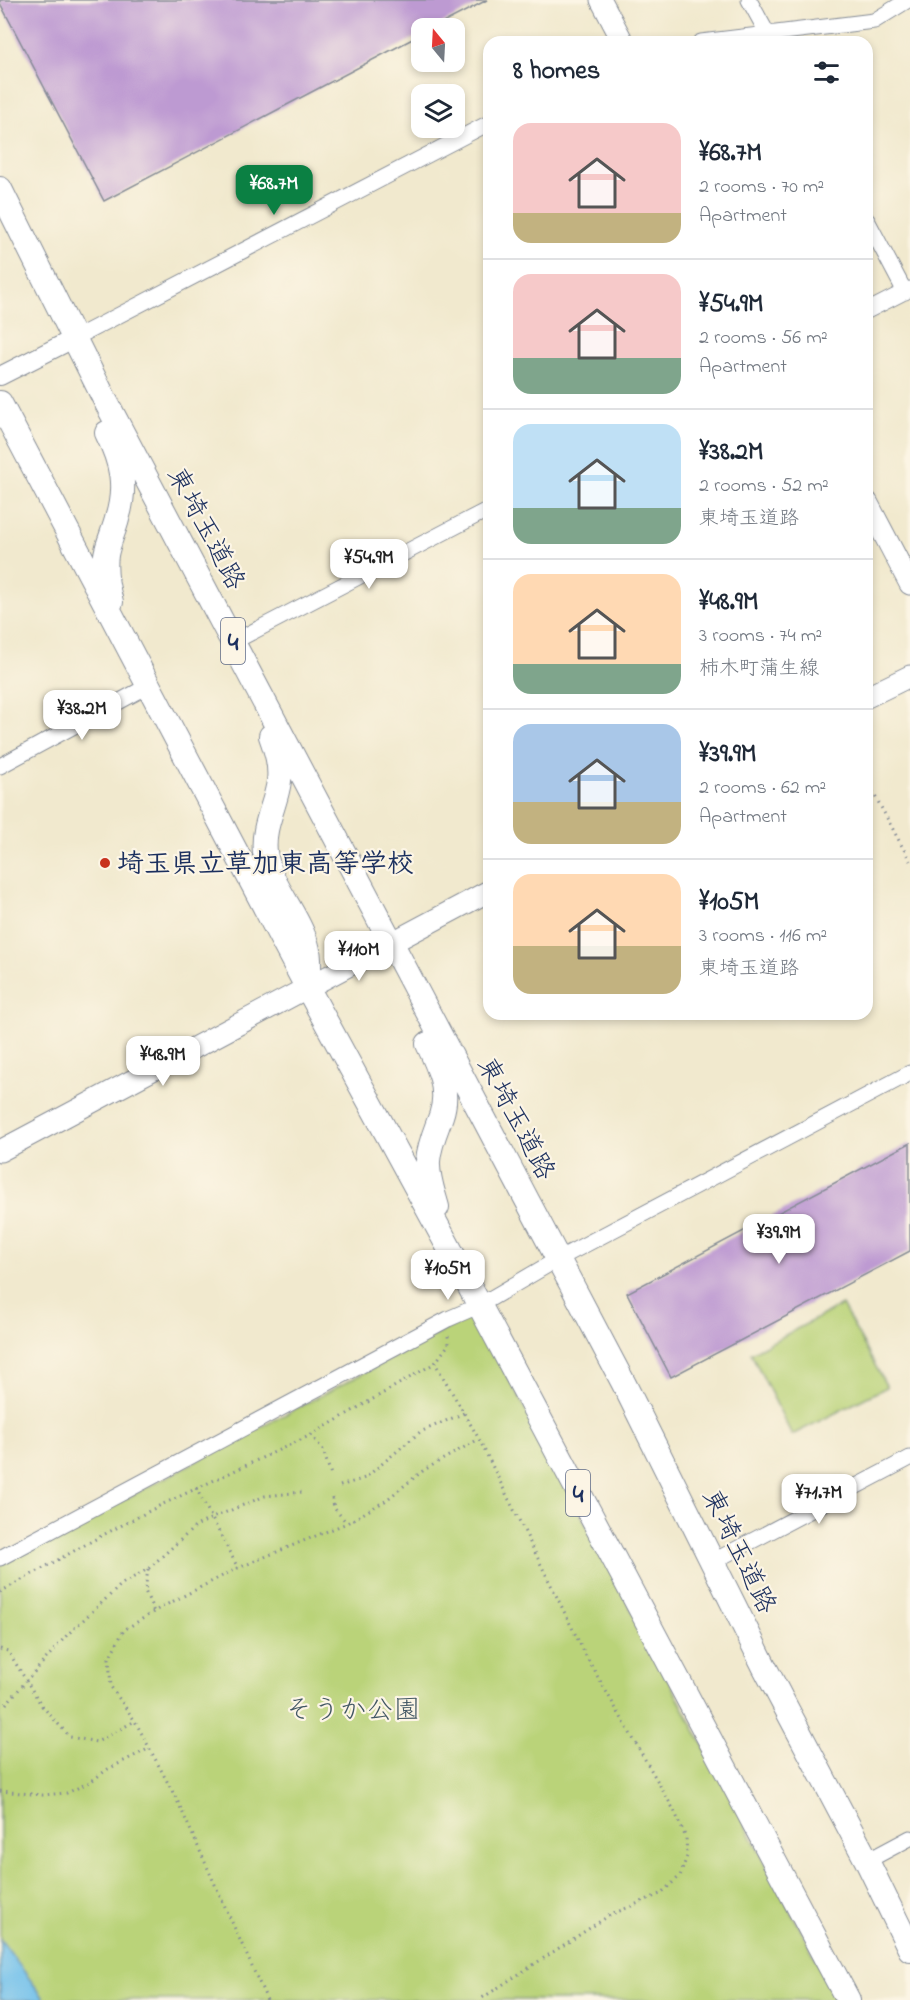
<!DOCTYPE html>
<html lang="en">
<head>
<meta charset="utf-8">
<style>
	body { margin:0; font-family:"Indie Flower","Klee One",sans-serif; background:#f6f6f7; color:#1f2937; height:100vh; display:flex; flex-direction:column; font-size:22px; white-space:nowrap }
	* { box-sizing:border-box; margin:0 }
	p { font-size:20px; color:#747a83 }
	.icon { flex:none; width:33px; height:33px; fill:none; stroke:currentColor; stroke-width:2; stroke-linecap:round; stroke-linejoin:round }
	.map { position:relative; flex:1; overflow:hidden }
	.details { position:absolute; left:483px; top:36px; width:390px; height:984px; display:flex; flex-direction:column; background:#fff; border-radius:18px; box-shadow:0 3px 9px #0003 }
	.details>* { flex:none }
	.needle { width:39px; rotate:342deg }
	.tools { position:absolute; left:411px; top:18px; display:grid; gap:12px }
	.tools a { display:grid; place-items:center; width:54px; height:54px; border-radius:12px; background:#fff; box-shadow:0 3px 9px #0003; font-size:30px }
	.price { position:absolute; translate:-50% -51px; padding:0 14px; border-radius:12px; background:#fff; color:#222; font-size:20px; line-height:39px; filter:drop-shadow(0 2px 3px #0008) }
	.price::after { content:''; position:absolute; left:50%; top:36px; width:18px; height:14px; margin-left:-9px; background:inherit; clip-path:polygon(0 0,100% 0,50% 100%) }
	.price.selected { background:#0b8043; color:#fff }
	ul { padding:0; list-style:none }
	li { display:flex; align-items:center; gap:18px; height:150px; padding:0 30px }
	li+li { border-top:2px solid #e0e1e3 }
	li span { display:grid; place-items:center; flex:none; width:168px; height:120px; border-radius:18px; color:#555 }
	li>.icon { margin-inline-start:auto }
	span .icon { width:72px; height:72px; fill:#fffc; stroke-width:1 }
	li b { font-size:26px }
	h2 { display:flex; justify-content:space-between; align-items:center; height:72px; padding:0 30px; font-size:26px }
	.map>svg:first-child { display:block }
</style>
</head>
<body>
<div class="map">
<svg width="910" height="2000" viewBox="0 0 910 2000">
	<rect width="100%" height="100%" fill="#fcf5e5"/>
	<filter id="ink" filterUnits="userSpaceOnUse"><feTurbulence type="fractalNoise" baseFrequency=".0167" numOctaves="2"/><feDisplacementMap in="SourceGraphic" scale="12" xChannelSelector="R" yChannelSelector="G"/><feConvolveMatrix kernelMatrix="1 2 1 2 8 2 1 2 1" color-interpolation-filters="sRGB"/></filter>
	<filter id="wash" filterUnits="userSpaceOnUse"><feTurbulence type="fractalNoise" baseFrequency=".008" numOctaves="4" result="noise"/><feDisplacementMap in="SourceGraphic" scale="24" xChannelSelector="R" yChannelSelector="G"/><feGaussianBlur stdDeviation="1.35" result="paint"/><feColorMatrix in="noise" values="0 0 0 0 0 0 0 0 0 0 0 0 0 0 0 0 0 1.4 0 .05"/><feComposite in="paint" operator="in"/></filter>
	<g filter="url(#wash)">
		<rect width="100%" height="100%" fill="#f1e9ce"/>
		<path fill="#bad379" stroke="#6a816c" stroke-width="1.5" d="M842,1305l45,82 -95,48 -41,-82z
			M475,1314l363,686h-838v-435z"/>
		<path fill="#70c0eb" stroke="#4678a4" stroke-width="1.5" d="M0,1939l43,58 -1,3h-42z"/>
		<g id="blocks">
			<path fill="#bd9ad2" d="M0,0h487l-54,28h-11v6l-318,167 -104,-198z
				M910,1143v108l-239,126 -44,-84z"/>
		</g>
	</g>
	<g filter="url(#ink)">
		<use href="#blocks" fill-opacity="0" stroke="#868c96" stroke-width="1.5"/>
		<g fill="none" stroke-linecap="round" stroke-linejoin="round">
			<g stroke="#868c96" stroke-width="17">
				<path id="minor" d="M749,0l23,42
					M701,42l173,-21 34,-21
					M867,220l38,72
					M867,311l43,-22
					M75,338l414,-215
					M233,642l256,-133
					M0,766l148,-80
					M0,1558l448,-239 30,-13 80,-47 352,-186
					M712,1562l198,-104
					M867,1861l43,-23"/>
			</g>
			<g stroke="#868c96" stroke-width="20">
				<path id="tertiary" d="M0,376l75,-38"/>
			</g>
			<g stroke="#868c96" stroke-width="23">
				<path id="secondary" d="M601,0l22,42
					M867,502l43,82
					M867,697l43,-21
					M0,1151l489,-260"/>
			</g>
			<g stroke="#868c96" stroke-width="26">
				<path id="trunk" d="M0,189l104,209 520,986 141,284 102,193 43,88
					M0,403l307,584 140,257 401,756
					M107,433c15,30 20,54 10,86 -3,12 -9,24 -11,36 -2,15 1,33 5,47
					M271,736c5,14 10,29 8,45 -3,24 -17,45 -14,71 4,32 30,58 40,88 6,15 4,30 3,45
					M428,1044c11,23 22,46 13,72 -5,14 -12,29 -13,45 -1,16 5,31 9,46"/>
			</g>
			<path stroke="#868c96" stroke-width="3" stroke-dasharray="1.5 4.5" stroke-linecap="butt" d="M867,781l43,80
				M448,1336l1,8 -14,19 44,76 108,219 87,152 12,28 1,18 -7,20 -20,18 -50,21 -131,85
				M311,1435l12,15 8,25
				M340,1486l25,-8 55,-46 44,-19
				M196,1488l42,80
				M332,1498l2,10 13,15
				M148,1569l-3,22 9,21
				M0,1592l101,-56 60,-31 150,-70 124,-72
				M0,1649l8,2 34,55
				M6,1704l62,-70 54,-50 26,-15 48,-43 16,-8 53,-22 37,-4
				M42,1706l28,31 27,5 38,-21
				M0,1791l42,4 25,-2 23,-11 18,-13 42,-21
				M267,2000l-90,-200 -42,-79 -24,-34 -2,-29 15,-28 36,-22 78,-40 109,-45 38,-22 39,-31 55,-31"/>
			<use href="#minor" stroke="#fff" stroke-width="15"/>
			<use href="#tertiary" stroke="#fff" stroke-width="18"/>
			<use href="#secondary" stroke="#fff" stroke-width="21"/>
			<use href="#trunk" stroke="#fff" stroke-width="24"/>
		</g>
	</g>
	<circle fill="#c8321e" stroke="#fcf5e5" stroke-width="2" cx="105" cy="863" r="6"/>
	<g text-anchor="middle" stroke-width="4.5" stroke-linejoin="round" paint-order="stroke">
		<g fill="#fcf5e5" stroke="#5e6a86" stroke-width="1.5">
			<rect x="221" y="618" width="24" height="46" rx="4.5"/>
			<rect x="566" y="1470" width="24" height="46" rx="4.5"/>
		</g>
		<g font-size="26" font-weight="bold" fill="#1b2f5e">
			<text x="233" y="650">4</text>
			<text x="578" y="1502">4</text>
		</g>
		<g font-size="27" fill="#1b2f5e" stroke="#fcf5e5">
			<text transform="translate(207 528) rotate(62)" y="9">東埼玉道路</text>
			<text transform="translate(517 1118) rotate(62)" y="9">東埼玉道路</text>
			<text transform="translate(740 1551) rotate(64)" y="9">東埼玉道路</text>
		</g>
		<g font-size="27" font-weight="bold" fill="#1b2f5e" stroke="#fcf5e5" text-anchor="start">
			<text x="117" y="872">埼玉県立草加東高等学校</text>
		</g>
		<g font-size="27" fill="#435865" stroke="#fcf5e5">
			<text x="353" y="1718">そうか公園</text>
		</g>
	</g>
</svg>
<div class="tools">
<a><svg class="needle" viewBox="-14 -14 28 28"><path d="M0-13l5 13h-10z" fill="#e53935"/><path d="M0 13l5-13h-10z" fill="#747a83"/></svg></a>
<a><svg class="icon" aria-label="layers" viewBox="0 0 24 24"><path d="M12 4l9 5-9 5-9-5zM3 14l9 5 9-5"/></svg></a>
</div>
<b class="price selected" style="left:274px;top:216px">¥68.7M</b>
<b class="price" style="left:369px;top:590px">¥54.9M</b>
<b class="price" style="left:82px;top:741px">¥38.2M</b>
<b class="price" style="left:359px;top:982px">¥110M</b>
<b class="price" style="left:163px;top:1087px">¥48.9M</b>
<b class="price" style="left:779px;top:1265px">¥39.9M</b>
<b class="price" style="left:448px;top:1301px">¥105M</b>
<b class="price" style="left:819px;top:1525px">¥71.7M</b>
<section class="details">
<h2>8 homes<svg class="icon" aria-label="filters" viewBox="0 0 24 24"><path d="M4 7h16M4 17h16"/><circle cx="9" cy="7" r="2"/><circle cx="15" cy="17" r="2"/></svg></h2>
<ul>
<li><span style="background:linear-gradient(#f6c9c9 75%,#c2b280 0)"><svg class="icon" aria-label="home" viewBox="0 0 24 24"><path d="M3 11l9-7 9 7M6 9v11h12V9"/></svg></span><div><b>¥68.7M</b><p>2 rooms · 70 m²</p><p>Apartment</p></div></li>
<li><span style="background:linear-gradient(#f6c9c9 70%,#7fa58c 0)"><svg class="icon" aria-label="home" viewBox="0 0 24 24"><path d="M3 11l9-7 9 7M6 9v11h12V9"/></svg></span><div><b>¥54.9M</b><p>2 rooms · 56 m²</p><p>Apartment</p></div></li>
<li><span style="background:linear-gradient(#bfe0f5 70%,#7fa58c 0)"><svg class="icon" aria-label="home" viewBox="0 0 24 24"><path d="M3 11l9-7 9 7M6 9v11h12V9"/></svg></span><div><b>¥38.2M</b><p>2 rooms · 52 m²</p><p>東埼玉道路</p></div></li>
<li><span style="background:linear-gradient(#ffd9b3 75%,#7fa58c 0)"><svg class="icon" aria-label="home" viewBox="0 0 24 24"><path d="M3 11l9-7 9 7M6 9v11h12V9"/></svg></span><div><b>¥48.9M</b><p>3 rooms · 74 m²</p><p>柿木町蒲生線</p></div></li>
<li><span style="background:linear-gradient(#a9c7e8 65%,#c2b280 0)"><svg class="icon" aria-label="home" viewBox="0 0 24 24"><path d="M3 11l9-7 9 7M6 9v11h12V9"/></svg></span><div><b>¥39.9M</b><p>2 rooms · 62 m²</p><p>Apartment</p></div></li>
<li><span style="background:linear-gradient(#ffd9b3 60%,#c2b280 0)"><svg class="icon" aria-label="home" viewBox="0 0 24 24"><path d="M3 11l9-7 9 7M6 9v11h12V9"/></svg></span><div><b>¥105M</b><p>3 rooms · 116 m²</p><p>東埼玉道路</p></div></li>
</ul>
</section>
</div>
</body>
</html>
